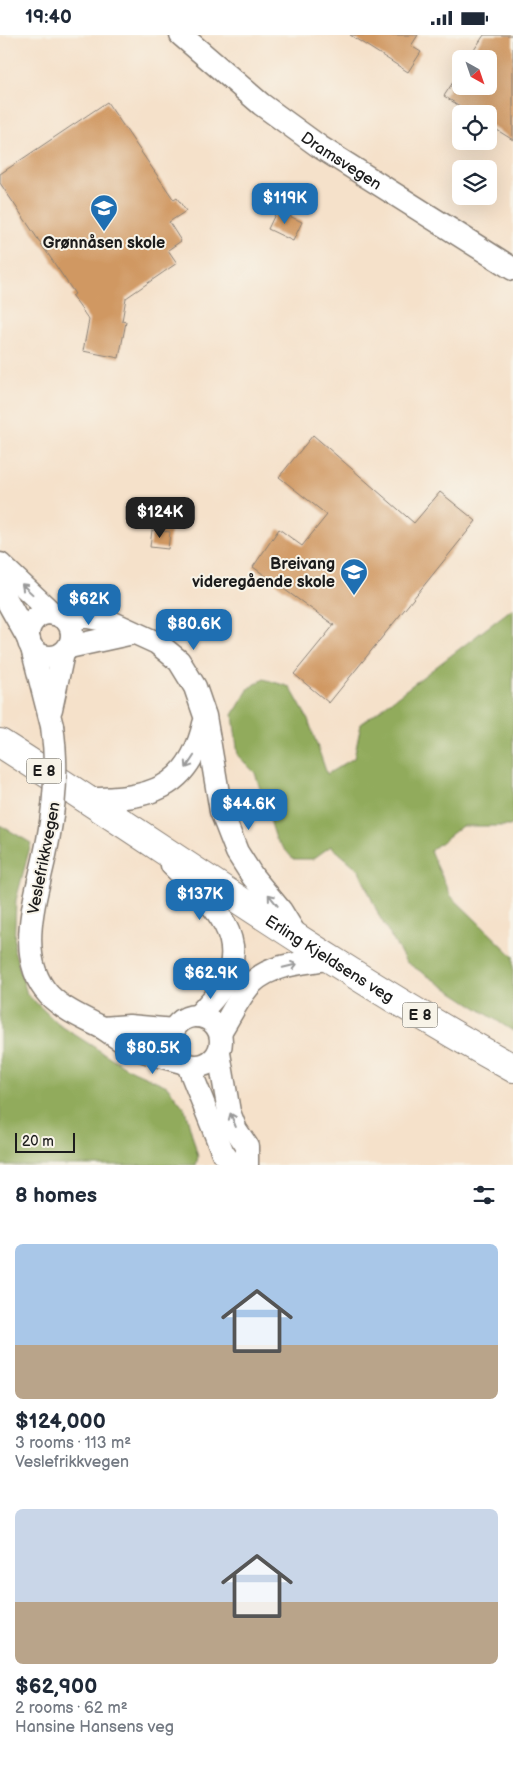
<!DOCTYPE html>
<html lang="en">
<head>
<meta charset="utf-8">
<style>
	body { margin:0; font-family:"Balsamiq Sans",sans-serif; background:#f6f6f7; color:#1f2937; height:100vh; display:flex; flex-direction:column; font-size:19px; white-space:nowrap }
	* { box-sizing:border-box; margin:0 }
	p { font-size:16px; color:#747a83 }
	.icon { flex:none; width:28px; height:28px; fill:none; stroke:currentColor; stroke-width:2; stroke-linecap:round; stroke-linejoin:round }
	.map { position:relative; height:1130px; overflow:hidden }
	.panel { display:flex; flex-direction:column; background:#fff; flex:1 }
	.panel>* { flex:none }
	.needle { width:32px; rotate:140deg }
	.controls { position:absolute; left:452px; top:15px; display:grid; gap:10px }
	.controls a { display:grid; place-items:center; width:45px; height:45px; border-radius:8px; background:#fff; box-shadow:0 5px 20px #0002; font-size:25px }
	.scale { position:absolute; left:15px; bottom:12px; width:60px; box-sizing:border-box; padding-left:5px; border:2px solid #1c1c1c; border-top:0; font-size:14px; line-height:18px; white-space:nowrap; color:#1c1c1c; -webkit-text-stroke:4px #f7f3e8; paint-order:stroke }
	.price { position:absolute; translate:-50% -42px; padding:0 11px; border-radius:10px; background:#1f6fb2; color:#fff; font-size:16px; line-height:32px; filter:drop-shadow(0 1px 2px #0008) }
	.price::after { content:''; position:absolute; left:50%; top:30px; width:15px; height:11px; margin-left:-8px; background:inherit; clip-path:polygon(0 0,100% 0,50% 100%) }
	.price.current { background:#222; color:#fff }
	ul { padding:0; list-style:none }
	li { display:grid; align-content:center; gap:10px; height:265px; padding:0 15px }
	li span { display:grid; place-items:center; height:155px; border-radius:8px; color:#555 }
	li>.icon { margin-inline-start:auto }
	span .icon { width:90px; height:90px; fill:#fffc; stroke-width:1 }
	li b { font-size:21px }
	h2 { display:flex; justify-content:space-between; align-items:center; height:60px; padding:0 15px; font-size:21px }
	.status { display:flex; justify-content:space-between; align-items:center; height:35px; padding:0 25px; background:#fff; direction:ltr }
	.status svg { height:14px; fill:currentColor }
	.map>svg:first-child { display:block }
</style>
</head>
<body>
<div class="status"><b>19:40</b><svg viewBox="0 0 49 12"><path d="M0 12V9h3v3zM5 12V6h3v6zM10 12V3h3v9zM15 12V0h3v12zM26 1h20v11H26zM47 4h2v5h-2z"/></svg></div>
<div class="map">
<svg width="513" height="1130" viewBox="0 0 513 1130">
	<rect width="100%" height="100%" fill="#f7f3e8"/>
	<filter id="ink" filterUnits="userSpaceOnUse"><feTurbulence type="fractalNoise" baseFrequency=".02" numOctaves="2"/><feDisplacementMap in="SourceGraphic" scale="10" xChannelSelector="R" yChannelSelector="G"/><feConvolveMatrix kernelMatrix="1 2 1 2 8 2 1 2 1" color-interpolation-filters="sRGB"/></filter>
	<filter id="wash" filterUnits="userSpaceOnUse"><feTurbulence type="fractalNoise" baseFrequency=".0096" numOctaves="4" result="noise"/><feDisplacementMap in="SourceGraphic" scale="20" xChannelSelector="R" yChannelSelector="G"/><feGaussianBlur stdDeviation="1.12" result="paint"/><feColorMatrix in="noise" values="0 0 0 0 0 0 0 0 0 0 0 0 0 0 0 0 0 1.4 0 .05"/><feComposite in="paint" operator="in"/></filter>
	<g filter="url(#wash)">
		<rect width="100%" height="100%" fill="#f5e1ca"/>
		<path fill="#91ab5c" stroke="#56643c" d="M513,573v216l-3,2h-48l-32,25 21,45 62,60v75l-107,-69 -27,-46 -20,-46 -28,-24 -18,13h-20l-17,-20 -21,-66 -17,-17 -5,-41 16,-27 15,-9 26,8 18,32 19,55 27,-16 7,-34z
			M0,790l31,18 -15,57 -2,49 13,45 31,30 69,44 40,18 18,23 13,48 -2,8h-196z"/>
		<g id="blocks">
			<path fill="#d09862" d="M350,0h68l-7,11 10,6 -13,20z
				M484,0h29v105l-24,-15v-11h-17l-28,-18 17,-26v16h28v-27h-21z
				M107,67l67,98 3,-2 9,13 -17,11 12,19 -13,9 9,13 -51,35 -4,23 4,1 -7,36 -36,-7 6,-31 -17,-24 3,-2 -75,-111v-9z
				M277,175l25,12 -9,19 -25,-12z
				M313,400l101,88 26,-31 36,29 -147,182 -35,-29 40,-49 -81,-58 26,-38 23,17 25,-31 -48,-38z
				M152,495l18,2 -2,17 -18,-2z"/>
		</g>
	</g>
	<g filter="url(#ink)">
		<use href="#blocks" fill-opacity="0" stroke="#887e73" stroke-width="1"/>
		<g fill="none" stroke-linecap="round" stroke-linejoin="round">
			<g stroke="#887e73" stroke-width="25">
				<g id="minor">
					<path id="s1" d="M181,0l80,69 59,43 193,122"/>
					<path d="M0,529l53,50"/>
					<path d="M0,553l29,52"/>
					<circle cx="50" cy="600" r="22"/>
					<path d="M61,582h27l21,4 48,22 22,18 16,26 10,29 16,95 16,41 16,25 28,34 16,26"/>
					<path d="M69,612l64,-14"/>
					<path d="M32,613l20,78"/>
					<path d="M51,674l12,-56"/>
					<path d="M88,764c60,0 101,-9 116,-75"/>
					<path d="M172,830c33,33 80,68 52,119 -6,11 -18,22 -26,32"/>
					<path d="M39,846c-9,36 -18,84 10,114 15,15 34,23 52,32 8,5 15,10 23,15 18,10 38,15 58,20"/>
					<circle cx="196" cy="1006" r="25"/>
					<path d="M103,993l26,-2 45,4"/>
					<path d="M220,997c10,-15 19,-36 32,-49 19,-19 51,-20 76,-24"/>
					<path d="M219,1018l10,59 7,18 11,16v19"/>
					<path d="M188,1030l35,88 7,9 8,3"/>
				</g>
			</g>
			<g stroke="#887e73" stroke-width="30">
				<g id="highway">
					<path id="s2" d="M0,708c171,109 335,227 513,325"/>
				</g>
			</g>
			<use href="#minor" stroke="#fff" stroke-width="22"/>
			<use href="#highway" stroke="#fff" stroke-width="28"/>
			<g stroke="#887e73" stroke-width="25" stroke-linecap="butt">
				<path id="minor-bridge" d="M39,846c13,-52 21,-102 13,-155"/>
			</g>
			<use href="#minor-bridge" stroke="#fff" stroke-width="22"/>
		</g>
		<defs><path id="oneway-shaft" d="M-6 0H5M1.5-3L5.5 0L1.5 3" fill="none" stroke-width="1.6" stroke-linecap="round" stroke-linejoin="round" transform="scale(1.25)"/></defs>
		<g stroke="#999">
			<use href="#oneway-shaft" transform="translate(27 554) rotate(-137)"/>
			<use href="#oneway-shaft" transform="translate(190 727) rotate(123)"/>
			<use href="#oneway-shaft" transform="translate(273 865) rotate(-129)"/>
			<use href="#oneway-shaft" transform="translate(290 931) rotate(-13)"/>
			<use href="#oneway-shaft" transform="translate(233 1085) rotate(-112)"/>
		</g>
	</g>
	<defs>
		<g id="school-pin" transform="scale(1.4375)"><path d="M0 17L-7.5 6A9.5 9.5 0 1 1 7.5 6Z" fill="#1f6fb2" stroke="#f7f3e8"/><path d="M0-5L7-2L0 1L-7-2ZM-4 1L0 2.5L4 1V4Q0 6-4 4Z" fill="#fff"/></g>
	</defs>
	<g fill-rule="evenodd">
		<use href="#school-pin" x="104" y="173"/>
		<use href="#school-pin" x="354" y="537"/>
	</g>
	<g text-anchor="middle" stroke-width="4" stroke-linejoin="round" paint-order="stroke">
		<g fill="#f7f3e8" stroke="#5e5c59" stroke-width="1">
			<rect x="26.5" y="723.5" width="35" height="25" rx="4"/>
			<rect x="402.5" y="967.5" width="35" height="25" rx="4"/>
		</g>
		<g font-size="15" font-weight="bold" fill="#1c1c1c">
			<text x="44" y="741">E 8</text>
			<text x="420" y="985">E 8</text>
		</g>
		<g font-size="16" fill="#1c1c1c" stroke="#f7f3e8">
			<text dy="6" stroke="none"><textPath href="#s1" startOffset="204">Dramsvegen</textPath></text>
			<text transform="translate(43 823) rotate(-79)" y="6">Veslefrikkvegen</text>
			<text dy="6" stroke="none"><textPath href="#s2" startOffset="394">Erling Kjeldsens veg</textPath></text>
		</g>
		<g font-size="16" font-weight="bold" fill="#1c1c1c" stroke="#f7f3e8">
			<text x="104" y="213">Grønnåsen skole</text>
			<text x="335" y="534" text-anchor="end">Breivang<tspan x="335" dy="18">videregående skole</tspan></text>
		</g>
	</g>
</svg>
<div class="controls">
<a><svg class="needle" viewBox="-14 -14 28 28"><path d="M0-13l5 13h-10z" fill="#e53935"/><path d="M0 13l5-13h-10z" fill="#747a83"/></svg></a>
<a><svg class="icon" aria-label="locate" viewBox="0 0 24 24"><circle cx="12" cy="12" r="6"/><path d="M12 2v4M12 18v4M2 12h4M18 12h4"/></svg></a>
<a><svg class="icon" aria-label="layers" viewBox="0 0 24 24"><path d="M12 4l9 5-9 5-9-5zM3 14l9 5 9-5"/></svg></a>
</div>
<div class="scale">20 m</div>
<b class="price" style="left:285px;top:190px">$119K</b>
<b class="price current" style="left:160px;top:504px">$124K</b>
<b class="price" style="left:89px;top:591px">$62K</b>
<b class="price" style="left:194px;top:616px">$80.6K</b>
<b class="price" style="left:249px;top:796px">$44.6K</b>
<b class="price" style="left:200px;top:886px">$137K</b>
<b class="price" style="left:211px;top:965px">$62.9K</b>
<b class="price" style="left:153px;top:1040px">$80.5K</b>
</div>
<section class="panel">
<h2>8 homes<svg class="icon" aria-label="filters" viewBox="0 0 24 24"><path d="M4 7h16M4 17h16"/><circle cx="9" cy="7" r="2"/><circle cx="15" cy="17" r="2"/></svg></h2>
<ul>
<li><span style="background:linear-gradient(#a9c7e8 65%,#b9a48a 0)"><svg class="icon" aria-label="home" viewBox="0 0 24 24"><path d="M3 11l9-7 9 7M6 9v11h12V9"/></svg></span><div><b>$124,000</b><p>3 rooms · 113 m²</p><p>Veslefrikkvegen</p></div></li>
<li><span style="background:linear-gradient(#c9d6e8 60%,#b9a48a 0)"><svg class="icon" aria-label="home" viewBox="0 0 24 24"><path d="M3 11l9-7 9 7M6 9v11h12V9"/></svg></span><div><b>$62,900</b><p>2 rooms · 62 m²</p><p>Hansine Hansens veg</p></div></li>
</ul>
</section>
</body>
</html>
